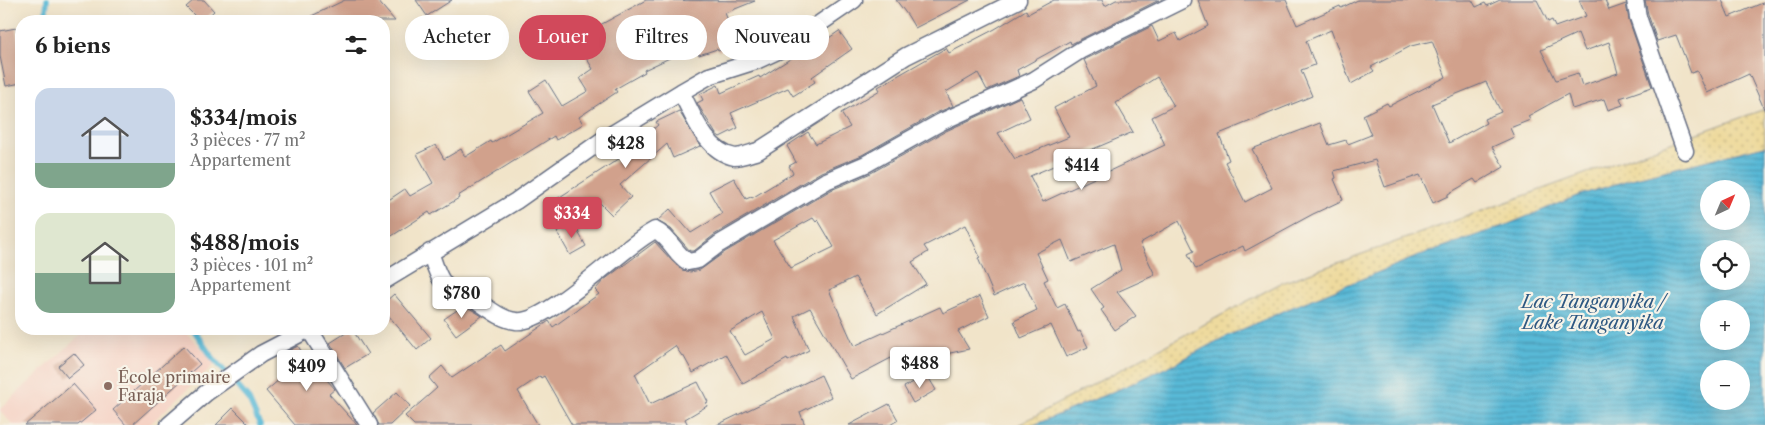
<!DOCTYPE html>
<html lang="fr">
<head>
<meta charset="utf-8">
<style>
	body { margin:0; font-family:"Libre Caslon Text",serif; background:#f6f6f6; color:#222; height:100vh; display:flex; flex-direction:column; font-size:19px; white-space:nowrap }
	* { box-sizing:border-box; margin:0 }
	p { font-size:16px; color:#767676 }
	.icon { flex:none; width:28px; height:28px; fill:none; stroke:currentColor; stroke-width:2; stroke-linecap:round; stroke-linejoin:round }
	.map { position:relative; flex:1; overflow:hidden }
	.side { position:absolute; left:15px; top:15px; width:375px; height:320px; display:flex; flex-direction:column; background:#fff; border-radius:20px; box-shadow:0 5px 20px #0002 }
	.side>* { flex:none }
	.guide { position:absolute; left:405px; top:15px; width:475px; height:45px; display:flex; gap:10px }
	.needle { width:32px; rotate:44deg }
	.tools { position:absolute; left:1700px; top:180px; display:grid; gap:10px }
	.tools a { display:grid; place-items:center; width:50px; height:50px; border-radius:50%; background:#fff; box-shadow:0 5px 20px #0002; font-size:25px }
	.price { position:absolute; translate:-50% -42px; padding:0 11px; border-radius:5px; background:#fff; color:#222; font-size:16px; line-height:32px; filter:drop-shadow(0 1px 2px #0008) }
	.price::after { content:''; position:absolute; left:50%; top:30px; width:15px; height:11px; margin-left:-8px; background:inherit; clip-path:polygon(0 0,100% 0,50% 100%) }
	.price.selected { background:#d1495b; color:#fff }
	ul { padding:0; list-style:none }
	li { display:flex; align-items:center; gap:15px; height:125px; padding:0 20px }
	li span { display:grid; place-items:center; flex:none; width:140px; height:100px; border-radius:15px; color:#555 }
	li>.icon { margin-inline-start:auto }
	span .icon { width:60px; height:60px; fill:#fffc; stroke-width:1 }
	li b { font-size:21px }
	h2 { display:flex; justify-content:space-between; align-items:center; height:60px; padding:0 20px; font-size:21px }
	.chip { padding:0 18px; border-radius:22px; background:#fff; box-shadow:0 5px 20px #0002; font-size:18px; line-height:45px }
	.chip.selected { background:#d1495b; color:#fff }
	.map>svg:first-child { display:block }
</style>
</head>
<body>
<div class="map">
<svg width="1765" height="425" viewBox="0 0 1765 425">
	<defs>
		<pattern id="sand-dots" width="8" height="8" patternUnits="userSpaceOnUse" patternTransform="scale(1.25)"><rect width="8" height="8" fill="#eeda9e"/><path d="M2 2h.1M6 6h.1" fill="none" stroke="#ccbb8a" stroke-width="1.8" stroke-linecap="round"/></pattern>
		<pattern id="water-rules" width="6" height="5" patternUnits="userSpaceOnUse" patternTransform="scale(1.25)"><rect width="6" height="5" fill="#59b9d7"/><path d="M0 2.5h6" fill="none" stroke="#4997b2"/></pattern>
	</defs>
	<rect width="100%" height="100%" fill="#f7f3e8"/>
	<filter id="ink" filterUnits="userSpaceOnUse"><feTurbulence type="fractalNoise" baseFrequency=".02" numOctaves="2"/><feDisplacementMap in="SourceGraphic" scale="10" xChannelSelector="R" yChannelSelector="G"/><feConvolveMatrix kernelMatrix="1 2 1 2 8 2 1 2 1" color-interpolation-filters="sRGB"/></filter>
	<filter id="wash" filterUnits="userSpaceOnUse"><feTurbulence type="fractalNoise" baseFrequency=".0096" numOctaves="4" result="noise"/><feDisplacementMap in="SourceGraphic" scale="20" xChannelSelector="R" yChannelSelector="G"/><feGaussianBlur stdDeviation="1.12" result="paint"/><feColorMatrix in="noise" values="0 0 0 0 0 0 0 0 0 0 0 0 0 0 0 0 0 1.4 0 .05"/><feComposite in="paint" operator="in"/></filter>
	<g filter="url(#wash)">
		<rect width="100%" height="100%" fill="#f1e4c9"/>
		<path fill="#f6d2c4" d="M87,329h96l33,34 -67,62h-136l-13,-14v-2z"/>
		<path fill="url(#sand-dots)" stroke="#84847e" d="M1765,109v37l-133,33 -55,17 -68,28 -83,29 -131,53 -72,32 -47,25 -45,21 -97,41h-16l261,-141z"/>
		<path fill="url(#water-rules)" stroke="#3a749a" fill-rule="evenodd" d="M1765,146v279h-731l97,-41 45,-21 47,-25 72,-32 131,-53 83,-29 68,-28 55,-17zM1709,189h32v32h-32zM1709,249h32v32h-32zM1709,309h32v32h-32zM1709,369h32v32h-32z"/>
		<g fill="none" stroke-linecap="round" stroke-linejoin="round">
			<path stroke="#59b9d7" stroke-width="5.5" d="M45,21l2,-21
				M193,329l19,28 36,41 12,27"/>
		</g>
		<g id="blocks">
			<path fill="#d1a18c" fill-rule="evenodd" d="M194,0h10l10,11 -11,10h-3l-14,-14z
				M345,0h32l18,21h-94z
				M416,0h36l-25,16z
				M646,0l109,1 -30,12 12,30 -19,8 -1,-2 -18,6 -4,-9 -51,24 1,2 -30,17 2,3 -38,25 4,7 -27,16 -2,-4 -96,60 1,2 -28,17 -2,-3 -45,29v-38l21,-14 5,7 23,-13 -16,-29 19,-9 8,14 17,-10 4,8 26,-16 1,2 51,-30 -14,-22 17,-11 16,26 26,-15 -8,-13 13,-9 -12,-20 24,-14 -5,-10z
				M896,0h74l-55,28 -7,-12z
				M1054,0h48l3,6 11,-6h43l-88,44 -1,-3 -53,29 2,6 -32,14 -9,-17 -32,19 7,14 -17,7 -74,42 -41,17 -107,63 -20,16h-4l-19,-22 -14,-8 13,-12 21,24 31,-19 -13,-23 25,-13 12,21 5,-2 1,1 41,-25 -4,-7 7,-4 -9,-16 21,-14 8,12 34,-17 -9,-14 39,-23 -2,-3 68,-39 3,5 46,-24 31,-19 2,4z
				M1198,0h88l11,25 43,-19 1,2 17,-8h114l4,7 9,-4 2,3 13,-6h37l11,22 4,-2 3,7 31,-11 -7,-16h26l4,10 17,-6 3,16 23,67 -32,11 3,7 -15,5 -4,-11 -32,10 -4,-15 -40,22 2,4 -20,8 4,9 -22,10 12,20 -27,16 -3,-4 -26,15v2l-15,7 -13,-28 -35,12 -10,-27 -41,11 2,7 -2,1 9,21 -30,14 -68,37 -2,-5 -47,23 -8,-15 6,-3 -15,-30 -39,22 15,32 -38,17 19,24 -21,14 -14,-20 3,-2 -13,-19 30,-19 -7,-26 -43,18 -9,-22 -26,13 12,26 -4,2 13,27 8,-4 13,28 2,-1 8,16 -22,10 -15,-32 -30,13 -7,-17 23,-11 -13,-28 -30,14 -16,-38 2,-1 -15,-32 -41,21 4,6 -16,10 14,22 -49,30 -22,-37 -26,13 25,56 86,-39 3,6 37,-17 9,20 -31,15 11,18 -75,16 -3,-7 -40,21 -41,-71 -16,8 15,34 -21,11 -1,-2 -44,25 -17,-30 -33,19 -10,-18 -1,1 -7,-10 -40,28 15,30 48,-22 10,20 -2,1 1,3 -22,13 3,6h-116l-28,-49 -3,2 -1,-2 -22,15 20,34h-124l-9,-9 32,-28 -8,-10 13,-12 10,12 49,-33 4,6 44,-30 4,6 46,-33 -4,-4 9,-10 51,-38 17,19 10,9 8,2 10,-2 25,-18 106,-62 40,-17 75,-42 74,-34 10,21 -32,15 17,26 54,-22 -15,-29 42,-22 -12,-26 68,-34 7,15 17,-8 4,8 28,-15zM1331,30l20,54 23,-13 -3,-4 40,-21 21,-5 14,36 -57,29 -2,-3 -24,12 8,20 -23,9 -2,-4 -17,5 -9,-22 -68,26 20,39 -27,14 -20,-40 4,-2 -10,-26 93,-38 -11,-26 14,-5 -9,-24zM1578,33l7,18 24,-9 9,31 -36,13 -4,-13 -22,7 -15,-30zM1157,77l17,29 -22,11 13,28 -122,57 -13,-26 103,-44 -17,-29zM1486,82l15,30 -17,7 2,4 -37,20 -17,-39zM813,218l3,4 2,-2 16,27 -43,21 -18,-28zM762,312l13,27 -30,16 -15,-24z
				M1645,0h77l7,17 36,-15v109l-16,-37 -42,19 -10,-22 -6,2 -15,-38 -19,6 -9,-27z
				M16,28l5,27v28l-15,3 -6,-30v-25z
				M839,31l13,18 -40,28 3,5 -22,14 -5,-8 -57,25 7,15 -18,9 -4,-3 -19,-31 6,-3 -3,-6 18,-9 3,8 38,-17 1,2 38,-24 2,4z
				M679,111l21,35 -27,12 -6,-14 -47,41 11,12 -19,18 -13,-13 -34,21 -13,-21 76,-49 -1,-2 31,-26 -2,-3z
				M573,223l13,23 -16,9 -13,-23z
				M394,294l37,44 -14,12 -33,-40v-7z
				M463,306l6,2 13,8 -26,19 -12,-16z
				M352,329l16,25 -23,14 -15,-25z
				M184,346l16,18 -68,61h-6l-13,-15z
				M298,346l8,13 7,-5 16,25 -2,1 8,9 -6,5 28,31h-62l-29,-34 21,-18 -11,-16z
				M74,353l10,12 -16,13 -10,-12z
				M821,375l10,22 -31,15 5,13h-88z
				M927,375l9,15 -23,13 -9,-16z
				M73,384l23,26 -18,15h-53z
				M397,392l13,14 -20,19h-11l-6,-12z
				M889,404l9,16 -8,5h-41z
				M233,408l17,17h-34z"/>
		</g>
	</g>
	<g filter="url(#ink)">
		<use href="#blocks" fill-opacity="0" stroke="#666e83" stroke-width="1"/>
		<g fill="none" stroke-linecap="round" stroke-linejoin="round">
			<g stroke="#666e83" stroke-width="19">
				<path id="minor" d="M1635,0l3,17 47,134
					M681,92c12,23 25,60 54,65 6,0 16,-4 23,-6l148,-95 112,-56
					M430,252c7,19 9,33 28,43 6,2 12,1 18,5 12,8 26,20 40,21 31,4 108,-76 139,-91 14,6 20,24 33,32l10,-2 21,-16 107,-63 40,-17 75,-42 93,-42 47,-30 101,-50
					M384,281l132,-80 88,-62 77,-47 28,-16 47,-15 28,-13 70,-48
					M309,329l60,96
					M169,425l37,-32 55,-39 48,-25"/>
			</g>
			<use href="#minor" stroke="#fff" stroke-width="16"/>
		</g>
	</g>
	<circle fill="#8d6e63" stroke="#f7f3e8" stroke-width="2" cx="108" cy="386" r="5"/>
	<g text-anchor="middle" stroke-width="4.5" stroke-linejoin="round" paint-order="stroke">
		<g font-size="16" fill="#785e54" stroke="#f7f3e8" text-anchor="start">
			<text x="118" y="383">École primaire<tspan x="118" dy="18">Faraja</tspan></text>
		</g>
		<g font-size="18" font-style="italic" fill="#2e5882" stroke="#f7f3e8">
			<text x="1593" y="308">Lac Tanganyika /<tspan x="1593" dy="21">Lake Tanganyika</tspan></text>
		</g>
	</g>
</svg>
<div class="tools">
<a><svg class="needle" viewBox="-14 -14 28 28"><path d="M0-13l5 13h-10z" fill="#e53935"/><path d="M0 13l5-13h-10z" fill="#767676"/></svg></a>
<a><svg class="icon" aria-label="locate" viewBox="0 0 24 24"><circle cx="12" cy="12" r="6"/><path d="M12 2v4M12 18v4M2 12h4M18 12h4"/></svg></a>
<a>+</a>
<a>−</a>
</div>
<b class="price" style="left:626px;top:169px">$428</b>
<b class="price" style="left:1082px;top:191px">$414</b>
<b class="price selected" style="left:572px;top:239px">$334</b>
<b class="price" style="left:462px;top:319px">$780</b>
<b class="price" style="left:920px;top:389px">$488</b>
<b class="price" style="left:307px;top:392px">$409</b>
<div class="guide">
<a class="chip">Acheter</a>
<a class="chip selected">Louer</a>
<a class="chip">Filtres</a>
<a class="chip">Nouveau</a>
</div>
<section class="side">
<h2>6 biens<svg class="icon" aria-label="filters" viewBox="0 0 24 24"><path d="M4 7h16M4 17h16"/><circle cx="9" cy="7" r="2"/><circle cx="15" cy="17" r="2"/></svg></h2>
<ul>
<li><span style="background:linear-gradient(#c9d6e8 75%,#7fa58c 0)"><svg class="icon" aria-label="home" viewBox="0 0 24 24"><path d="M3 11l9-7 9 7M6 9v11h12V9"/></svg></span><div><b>$334/mois</b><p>3 pièces · 77 m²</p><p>Appartement</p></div></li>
<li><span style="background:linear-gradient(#dfe7d0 60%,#7fa58c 0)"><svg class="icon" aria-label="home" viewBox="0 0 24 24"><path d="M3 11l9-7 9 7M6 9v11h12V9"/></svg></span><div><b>$488/mois</b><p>3 pièces · 101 m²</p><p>Appartement</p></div></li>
</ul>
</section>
</div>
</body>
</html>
